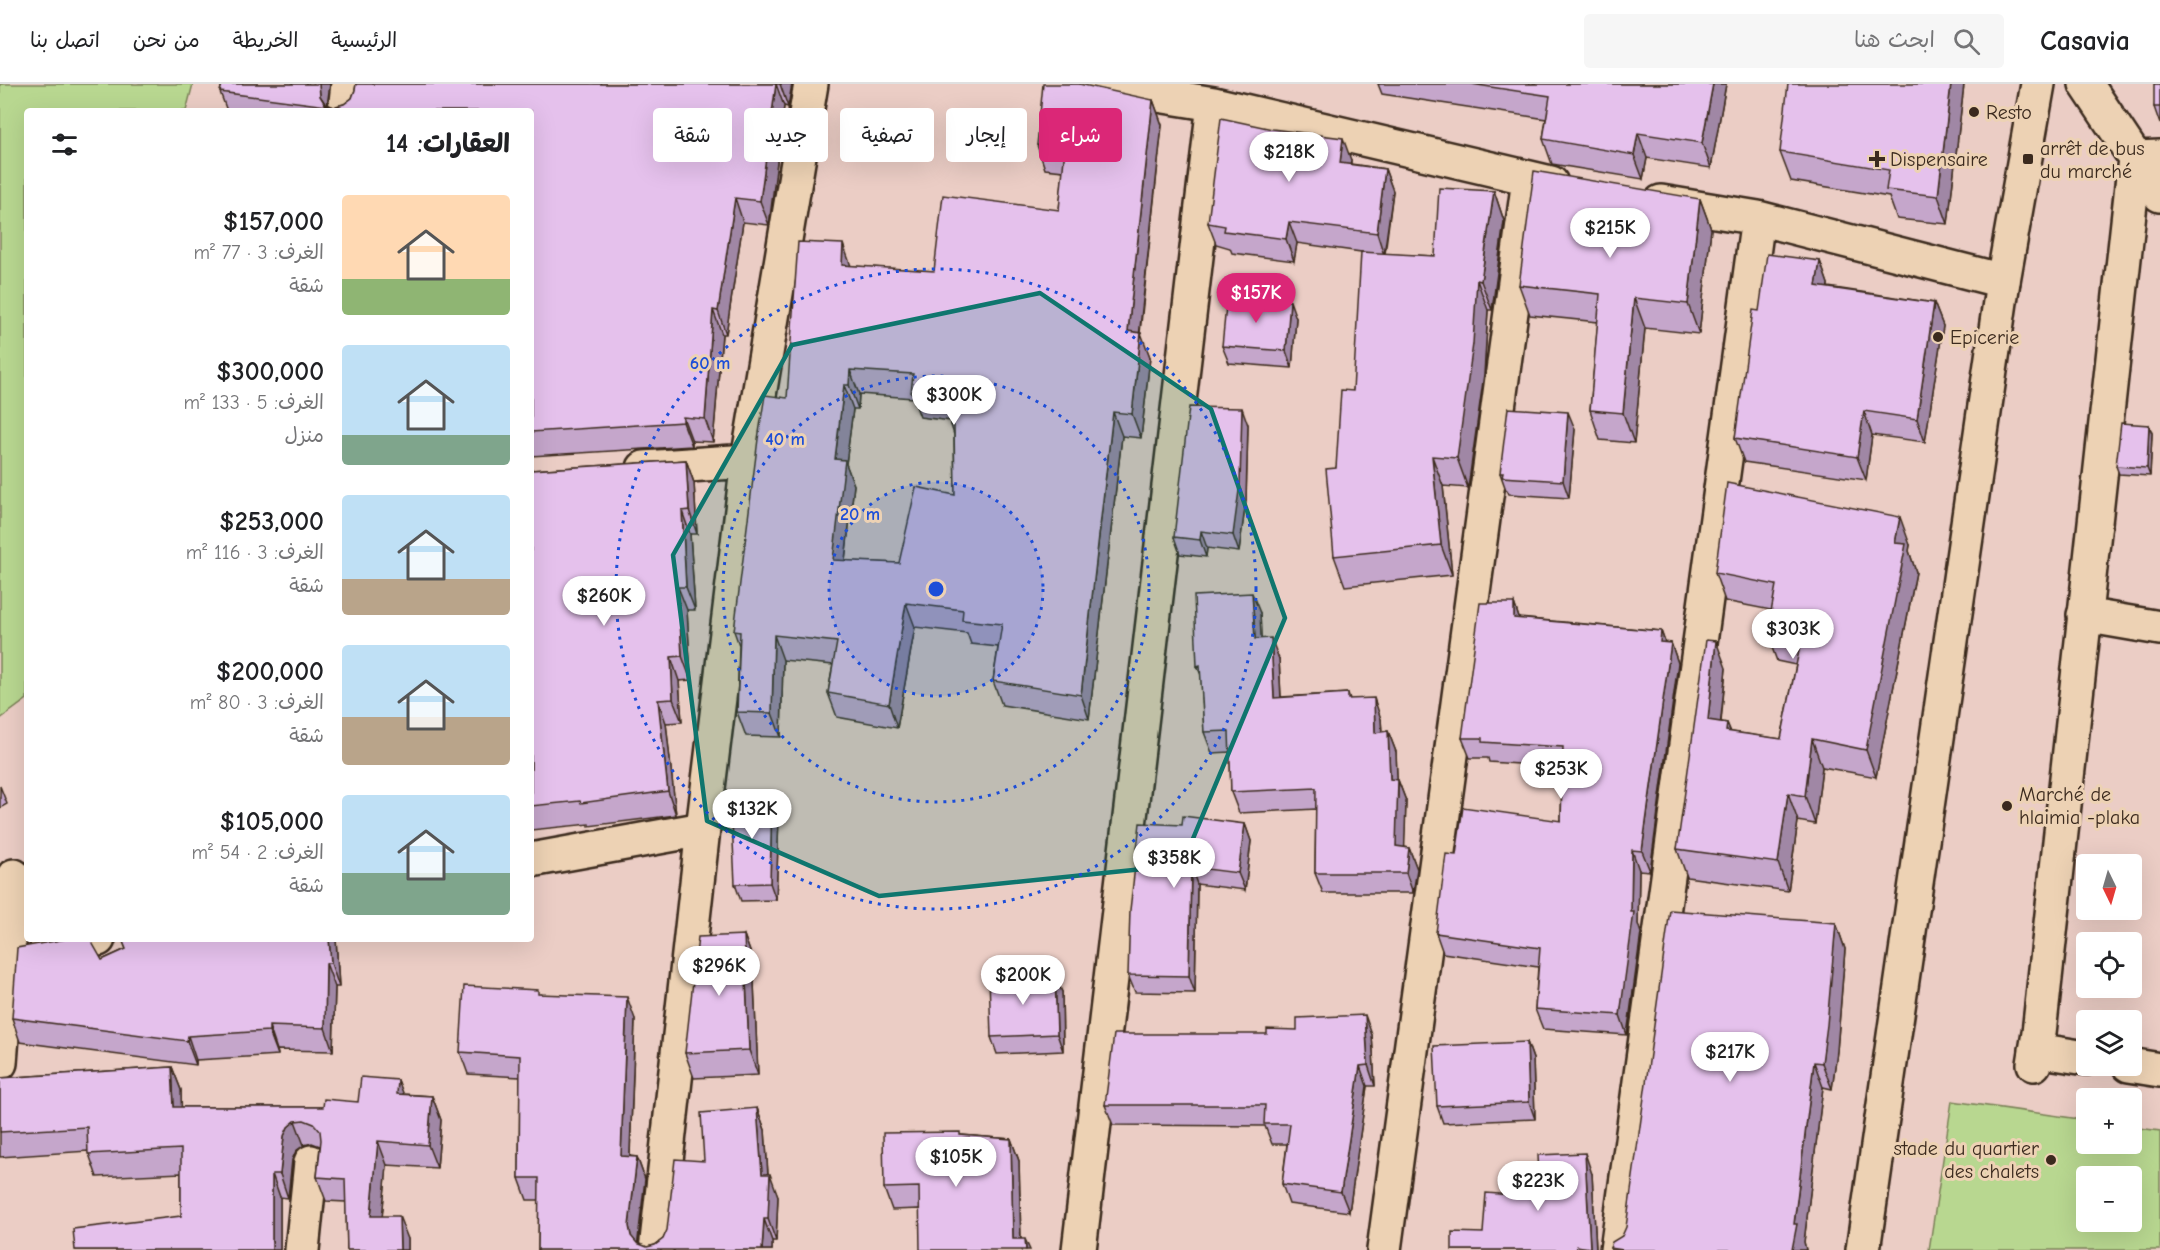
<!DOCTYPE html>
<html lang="ar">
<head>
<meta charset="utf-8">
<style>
	body { margin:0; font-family:"Comic Neue","Playpen Sans Arabic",sans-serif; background:#f6f6f6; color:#202124; direction:rtl; height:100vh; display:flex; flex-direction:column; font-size:22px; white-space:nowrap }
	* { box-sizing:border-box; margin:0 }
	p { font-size:20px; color:#757577 }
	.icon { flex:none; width:33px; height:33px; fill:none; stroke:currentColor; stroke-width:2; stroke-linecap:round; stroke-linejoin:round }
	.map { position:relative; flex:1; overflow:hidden; direction:ltr }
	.details { position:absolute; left:24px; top:24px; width:510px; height:834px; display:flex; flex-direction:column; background:#fff; border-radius:6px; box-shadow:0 6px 24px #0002; direction:rtl }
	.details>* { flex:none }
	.banner { position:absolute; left:552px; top:24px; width:570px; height:54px; direction:rtl; display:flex; gap:12px }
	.needle { width:39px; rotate:175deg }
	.fabs { position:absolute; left:2076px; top:770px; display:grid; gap:12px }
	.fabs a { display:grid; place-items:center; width:66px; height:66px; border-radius:6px; background:#fff; box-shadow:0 6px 24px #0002; font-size:30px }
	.price { position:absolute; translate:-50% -51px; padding:0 14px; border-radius:21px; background:#fff; color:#222; font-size:20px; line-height:39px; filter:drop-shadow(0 2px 3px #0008) }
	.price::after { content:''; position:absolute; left:50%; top:36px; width:18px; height:14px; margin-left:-9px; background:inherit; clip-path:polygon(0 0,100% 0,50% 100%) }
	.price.selected { background:#db2777; color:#fff }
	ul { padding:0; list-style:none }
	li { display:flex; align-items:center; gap:18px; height:150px; padding:0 24px }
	li span { display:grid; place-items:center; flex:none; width:168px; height:120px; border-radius:6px; color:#555 }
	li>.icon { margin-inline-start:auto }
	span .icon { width:72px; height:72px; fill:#fffc; stroke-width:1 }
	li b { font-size:26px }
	h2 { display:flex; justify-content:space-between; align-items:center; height:72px; padding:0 24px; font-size:26px }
	.pill { padding:0 21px; border-radius:6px; background:#fff; box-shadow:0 6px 24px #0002; font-size:21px; line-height:54px }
	.pill.selected { background:#db2777; color:#fff }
	header { display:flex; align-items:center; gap:36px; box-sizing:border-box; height:84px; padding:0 30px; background:#fff; border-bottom:2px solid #e0e0e0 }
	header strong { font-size:28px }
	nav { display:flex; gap:33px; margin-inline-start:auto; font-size:21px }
	.search { width:420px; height:54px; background:#f6f6f6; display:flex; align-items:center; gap:15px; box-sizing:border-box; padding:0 21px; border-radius:6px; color:#757577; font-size:22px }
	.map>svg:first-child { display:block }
</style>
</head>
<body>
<header>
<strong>Casavia</strong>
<div class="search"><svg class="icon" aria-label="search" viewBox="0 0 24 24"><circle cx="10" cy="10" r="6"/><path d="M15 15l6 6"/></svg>ابحث هنا</div>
<nav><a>الرئيسية</a><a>الخريطة</a><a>من نحن</a><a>اتصل بنا</a></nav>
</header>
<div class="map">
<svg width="2160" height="1166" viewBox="0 0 2160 1166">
	<rect width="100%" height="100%" fill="#ebcdc5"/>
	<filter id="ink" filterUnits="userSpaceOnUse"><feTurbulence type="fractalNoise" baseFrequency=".0167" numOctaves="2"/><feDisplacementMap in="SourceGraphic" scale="12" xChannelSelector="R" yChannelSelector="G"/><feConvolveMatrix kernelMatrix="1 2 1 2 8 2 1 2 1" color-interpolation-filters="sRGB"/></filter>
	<g filter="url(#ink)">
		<path fill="#b8d790" stroke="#7a8057" stroke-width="1.5" fill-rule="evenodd" d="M0,0h193l-7,27h-159v588l-27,20z
			M1952,1017l134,19v23h46v-16l28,4v119h-231zM2086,1092h46v45h-46z"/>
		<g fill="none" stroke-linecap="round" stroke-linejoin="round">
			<g stroke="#3b2a1e" stroke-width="38">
				<path id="street" d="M2086,0l74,111
					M1214,20l337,79
					M345,27l3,-27
					M1661,118l97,16 245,63
					M644,384l104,-7
					M2084,531l76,13
					M531,776l172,-31
					M47,864l51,-9
					M2036,966l50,8
					M0,979l14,-187
					M2034,980l5,-31 96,-875 25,-1
					M2129,981l31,5
					M302,1166l9,-88
					M656,1166l47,-421 45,-368 63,-377
					M1079,1166l135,-1146 -125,-20
					M1384,1166l145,-1071
					M1617,1166l141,-1032"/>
			</g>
			<g stroke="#3b2a1e" stroke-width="38">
				<path id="primary" d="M1863,1166l140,-969 35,-197"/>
			</g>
			<use href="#street" stroke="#edd2b4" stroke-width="33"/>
			<use href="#primary" stroke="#edd2b4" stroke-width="33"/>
		</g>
		<path fill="#c5a6cb" stroke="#3b2a1e" stroke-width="1.5" fill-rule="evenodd" d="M222,0h108l-3,20 7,3 1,4h-108l-7,-19z
			M356,0h436l-4,23 -4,-1 -15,119 -26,-3 -17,112h-4l-9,108 -21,-1v5l-161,10v-345h-194l-1,-5 8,-2 8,-6 3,-8z
			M1378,0h348l-15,84 -64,-10 -4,21 -91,-15 -9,-25 3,-20 -164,-25z
			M1964,0l-16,140 -51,-5 -8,-22 -98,-16 -11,-29z
			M2160,0v40l-6,-17z
			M1153,16l9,25 -22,208 10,24 -9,81 -19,-2 -33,283 -87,-14 -9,-24 5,-34 -27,-3 -4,-11 -52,-6 -18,101 -60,-11 -9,-24 5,-28 -50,-5 -2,77 -35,-1 -9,-24 2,-67 -5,-14 117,-365 83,5 125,-61 4,-39 -18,-2 -8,-24zM859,310l54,4 7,19 31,4v4l3,10 1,60 -56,68 -54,-2 9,-76 -8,-21 7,-55h5z
			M1351,76v4l34,5 8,22 -8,63 50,2 59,-65 10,30 -12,89h-4l-4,64 -16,114 -25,-2 9,89 -107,11 -11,-30 2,-88 17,-77 15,-138 -71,-10 -3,18 -62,-8 -2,-5 -14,-4 -8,-21z
			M1700,115l11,30 -12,105 -54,-6 -11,115 -34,-3 -10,-30 8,-88 -68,-7 -11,-30z
			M1820,177l8,23v3l106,16 9,23 -18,116 -53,-7 -6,45 -122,-18 -9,-24 24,-127z
			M1296,234l-4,50 -63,-5 -7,-17z
			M1248,341l-2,75 -7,52 -32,-4 -1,9 -26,-3 -6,-17z
			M2149,341l3,8 -2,43 -31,-2 -3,-8z
			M1575,345l-6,69 -60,-4 -2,-4h-1l-6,-17z
			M686,376l8,23 3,51h-7l5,76h-8l4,70 -12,1 3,41 -16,1 10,92 -87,11v-2l-58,6v-360z
			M1910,461l-1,6 7,21 -40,205 -54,-10 -7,57 -17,-3 -10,70 -101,-14 -10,-28 49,-181 -5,54 6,1 4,9 50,7 15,-74 -19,-4 -10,-27 4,-24 -46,-9 -10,-28z
			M1514,519l5,15 142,13 4,11 6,1 7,20 -28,208 -11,-1 -1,54 3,9 -14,102 -84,-6 -8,-20 3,-42 -95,-14 -7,-20 20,-78 105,-34 1,-54 -73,-5 -1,-4h-18l-8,-20z
			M1260,529l1,25 18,21 2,38 67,-4 2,6 31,20 1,13 6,-1 8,21 1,28h1l8,21 -2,46 5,1 8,21 -4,24h-90l-8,-20 1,-64 -77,4 -8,-21 -1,-40 -18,1 -8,-21 -3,-57 -4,-9z
			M0,702l7,18 -7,4z
			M779,731l-3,85 -35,1 -6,-17z
			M1245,740l6,17 -6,49 -48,-6 -2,109 -60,-1 -7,-17 54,-150z
			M1836,839l9,26 -8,102 -5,38 -9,-2 -19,155 2,8h-195l-1,-2 12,-12z
			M744,851l9,25 5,115 -64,3 -9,-25z
			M122,855h214l3,48h-4l-2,64 -56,-1 1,5 -82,5v5l-176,-23 -8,-24 90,-58 24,-11z
			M1062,908l1,59 -66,3 -6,-17z
			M540,910l95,25 -5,137 7,1 8,22 -7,65 9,3 8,-2 8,-6 41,-78 53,-53 8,22 3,44 10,22 -2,45h-4v9h-234l1,-50h-12l-8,-22 1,-101 -52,-3 -8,-22z
			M1372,951l3,51h-8l-18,126 -60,-8 -7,-20 5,-40h-15l-7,-18 -152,-1 -8,-20z
			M1527,958l6,17 2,60 -92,4 -6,-17z
			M172,983l9,23v17h142l35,-5 40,-22 5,14 29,2 9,24 -4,48 -50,-3 -5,51 26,23v11h-61l-1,-48 -20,-1 -9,-24 3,-31 -8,-3 -8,2 -8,6 -4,9 -4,38 -8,-1v53h-205l106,-34v-43l-84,4 -9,-26 -88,6v-79z
			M961,1051l50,4 8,22 2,78 -102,-30 -27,1 -8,-22z
			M1592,1090l4,76h-144l31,-17 57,-36z"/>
		<path fill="#a087a5" stroke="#3b2a1e" stroke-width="1.5" d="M319,0h11l-3,22 -7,-10z
			M776,0l8,22 -15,119 -9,-24z
			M780,0h12l-4,23z
			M1713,0h13l-15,84 -9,-25z
			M1951,0h13l-16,140 -10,-28z
			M1153,16l9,25 -25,230 -9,-24z
			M1638,49l9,25 -4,21 -9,-24z
			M1343,54l8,22 -3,25 -8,-22z
			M1385,85l8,22 -9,64 -7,-22z
			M1494,107l10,30 -12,89 -11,-29z
			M735,114l8,24 -17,112 -8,-23z
			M1700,115l11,30 -12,105 -11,-30z
			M1289,138l8,21 -3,18 -8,-22z
			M843,160l9,25 -10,-4z
			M1820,177l8,23 -3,25 -9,-23z
			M1477,196l11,30 -4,64 -16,114 -11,-30z
			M1634,214l11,30 -11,115 -11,-30z
			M1290,217l6,17 -4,50 -6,-17z
			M1934,219l9,23 -18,116 -8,-23z
			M713,226l9,24 -9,108 -8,-23z
			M1141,249l9,24 -9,81 -9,-24z
			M850,286l9,24 -1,15 -9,-24z
			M844,301l9,24 -7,55 8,21 -12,99 -9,-24 2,-101z
			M1242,324l6,17 -2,75 -7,52 -6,-17z
			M1864,327l8,24 -6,45 -9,-23z
			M1113,328l9,24 -33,283 -8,-24z
			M1568,328l7,17 -6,69 -6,-17z
			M683,333l9,24v5l-9,-24z
			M2149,341l3,8 -2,43 -3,-8z
			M1432,372l11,30 9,89 -11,-30z
			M686,376l8,23 3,51 -8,-24z
			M682,427l8,23 5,76 -9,-23z
			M1900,433l10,28 -1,6 7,21 -40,205 -10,-27 29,-207z
			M1201,447l6,17 -1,9 -6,-17z
			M678,503l9,23 4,70 -9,-24z
			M1252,509l8,20 2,46 -7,-20z
			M906,519l9,24 -18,101 -8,-24z
			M1514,519l7,21 -7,-6z
			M1661,547l7,20 -8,-9z
			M774,551l9,25 -2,77 -9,-24z
			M1271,554l8,21 3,60 -8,-21z
			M1716,557l10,27 -8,79 -10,-27z
			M1671,559l7,20 -28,208 -8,-20z
			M671,573l8,24 3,41 -9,-23z
			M1374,614l7,21 2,34 -8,-20z
			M658,616l8,23 10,92 -8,-24z
			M1727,639l10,27 -11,-19z
			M1388,647l8,21 2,47v-19l8,21 -2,66 -8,-21 -6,-67z
			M1812,655l10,28 -7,57 -10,-28z
			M1788,709l10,28 -10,70 -10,-28z
			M772,714l7,17 -3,85 -6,-17z
			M1245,740l6,17 -6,49 -7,-17z
			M1409,764l8,21 -4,24 -7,-20z
			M1632,766l7,20 -1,54 3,9 -14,102 -7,-20 11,-103z
			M1191,783l6,17 -2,109 -6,-17z
			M1836,839l9,26 -8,102 -5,38 -10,-26z
			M744,851l9,25 5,115 -9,-25z
			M329,855h7l3,48 -8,-24z
			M326,879l9,24 -2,64 -8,-23z
			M1055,891l7,17 1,59 -6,-17z
			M627,913l8,22 -6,159 -8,-22z
			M1365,931l7,20 3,51 -7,-21z
			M269,942l8,24 1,5 -9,-24z
			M188,952l8,24v5l-9,-24z
			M1527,958l6,17 2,60 -6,-17z
			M1814,978l9,25 -19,155 2,8h-14l2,-26z
			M1360,982l7,20 -18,126 -8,-20z
			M172,983l9,23 1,40 -8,-23z
			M398,996l9,23 -10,-9z
			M432,1012l9,24 -4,48 -9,-23z
			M757,1024l8,22 4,61 1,-17 8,22 -2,45 -8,-22 -6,-45z
			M295,1037l9,24 -8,6 -4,9 -4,38 -8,-24 4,-38 4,-9z
			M1011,1055l8,22 2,89 -8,-11z
			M378,1057l9,24 -7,75 -9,-24z
			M1585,1069l7,21 4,76h-6v-2z
			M637,1073l8,22 -8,69 -6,-12 -2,-10z
			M272,1090l8,23v53h-8z
			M399,1132l9,23v11h-8z
			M764,1135l8,22v9h-10z
			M1025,1155l5,11h-4z"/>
		<path fill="#e5c1ec" stroke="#3b2a1e" stroke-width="1.5" fill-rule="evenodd" d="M222,0h97l1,12 5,8 9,3 -114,-15z
			M356,0h420l-16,117 -25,-3 -17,113 -5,-1 -8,109 -22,-2v5l-152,10v-321h-192l1,-4 -4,-1 8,-2 8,-6 3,-8z
			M1043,0h36l74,16 -25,231 13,2 -9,81 -19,-2 -32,283 -88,-14 9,-57 -40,-4 1,-10 -57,-7 -17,101 -61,-11 9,-51 -63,-7 -2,78 -35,-1 3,-80 -6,-1 24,-192 7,-44 22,3 11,-156 45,2 -1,21 92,6 9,-76 116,15 6,-62 -28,-3zM850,286l63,4 -2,19 44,5 -4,27 3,1 1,69 -39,-8 -17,76 -66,-3 12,-100 -10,-1 9,-74h5z
			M1471,0h242l-11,59 -64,-10 -4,22 -91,-16 7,-43z
			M1788,0h163l-13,112 -52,-6 3,-20 -109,-18z
			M2154,0h6v23h-6z
			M1221,34l51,11 71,9 -3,25 45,6 -8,64 -88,-11 -3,17 -62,-8 1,-5 -17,-3z
			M1534,87l166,28 -12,105 -54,-6 -11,115 -33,-3 10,-116 -81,-9z
			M1439,104l55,3 -13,90 -4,-1 -4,64 -16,114 -25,-2 9,89 -107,11 -8,-87 10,-1 5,-78 12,1 8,-139 74,4z
			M1767,170l53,7 -4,25 118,17 -17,116 -53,-8 -7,46 -122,-19 18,-128 6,1z
			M1227,212l63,5 -4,50 -64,-5z
			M1189,323l53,1 -2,75 -7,52 -32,-4 -1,9 -26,-3z
			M1508,324l60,4 -5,69 -61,-4 1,-4h-3z
			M2121,339l28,2 -2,43 -31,-2z
			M686,376l3,50 -7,1 4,76h-8l4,69 -11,1 2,42 -15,1 10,91 -87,12 -1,-2 -49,5v-336z
			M1727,399l173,34 -5,26 11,1 -40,206 -54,-11 -7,57 -17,-3 -10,70 -101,-14 29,-209 10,1 -8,79 19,3 -1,8 55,8 20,-98 -34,-7 9,-49 -61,-12z
			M1252,509l3,46 16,-1 3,60 74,-5v6l26,-1 1,35 13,-2 2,48 8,1 -2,66 13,2 -3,25h-91l1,-85 -85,4 -2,-61 -25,1 -4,-67 -3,1 -3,-70z
			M1480,519h34v15l147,13 -1,11 11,1 -29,208 -10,-1 -1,62h3l-14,103 -85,-6 5,-61 -104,-15 10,-79 10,1 7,-48 98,14 2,-74 -81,-5v-4h-20z
			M772,714l-2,85 -35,1 -4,-85z
			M1183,732l62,8 -7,49 -47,-6 -2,109 -61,-1 2,-65 10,-87 42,2z
			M1670,826l166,13 -9,102 -5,38 -8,-1 -20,162h3l-5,26h-169l-13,-2 2,-6 10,-6 4,-9z
			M744,851l5,115 -64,3 13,-116z
			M66,855h24l12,21 24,-11 -4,-10h207l2,24h-5l-1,65 -56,-2v5l-81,5 -1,5 -175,-23 5,-70z
			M1055,891l2,59 -66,3 -2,-60z
			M464,902l74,4v4l89,3 -6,159 16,1 -8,69 2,10 6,7 10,4 8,-2 8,-6 4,-9 8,-71 29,2 -3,-48 56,-5 5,66h8l-2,45h-4l-2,31h-224l1,-72h-20l1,-122 -60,-4z
			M1365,931l3,50 -8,1 -19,126 -59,-8 8,-60h-26l1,-19h-160l9,-71h153v-5l30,1v-12z
			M1527,958l2,60 -92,4 -3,-60z
			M172,983l2,40h149l1,-8 34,3 3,-25 37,3 -1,14 35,2 -4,49 -50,-4 -7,75h28l1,34h-53l-2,-71 -28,-2 4,-37 -1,-9 -6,-7 -10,-4 -9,1 -7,6 -4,9 -4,38h-8v76h-197l-2,-21 108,-13v-67l-93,5 -1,-27 -87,5v-54z
			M960,1048v3l51,4 2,100h12l1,11h-106l-1,-63 -35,1 -1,-55z
			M1585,1069l5,95 -13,-2 -1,4h-124v-18l31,1 3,-40 54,4 -2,-42z"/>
	</g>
	<path fill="#0f766e" fill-opacity="0.2" stroke="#0f766e" stroke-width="4.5" stroke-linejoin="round" d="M1040,209l171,116 74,209 -103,247 -303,31 -172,-75 -34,-266 119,-210z"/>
	<circle cx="936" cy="505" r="107" fill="#1d4ed8" fill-opacity=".12"/>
	<g fill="none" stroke="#1d4ed8" stroke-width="3" stroke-dasharray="3 6">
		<circle cx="936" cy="505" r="107"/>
		<circle cx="936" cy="505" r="213"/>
		<circle cx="936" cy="505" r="320"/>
	</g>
	<g fill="#3b2a1e" stroke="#edd2b4" stroke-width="2">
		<circle cx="1974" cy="28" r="6"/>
		<path d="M1874 66h6v6h6v6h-6v6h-6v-6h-6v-6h6z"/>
		<rect x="2022" y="69" width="12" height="12" rx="3"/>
		<circle cx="1938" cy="253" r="6"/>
		<circle cx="2007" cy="722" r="6"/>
		<circle cx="2051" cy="1076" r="6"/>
	</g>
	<g text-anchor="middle" stroke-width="6" stroke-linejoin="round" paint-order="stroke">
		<g font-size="20" fill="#3b2a1e" stroke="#edd2b4" text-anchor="start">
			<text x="1986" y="35">Resto</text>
			<text x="2040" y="71">arrêt de bus<tspan x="2040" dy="23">du marché</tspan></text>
			<text x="1890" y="82">Dispensaire</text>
			<text x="1950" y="260">Epicerie</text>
			<text x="2019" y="717">Marché de<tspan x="2019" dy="23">hlaimia -plaka</tspan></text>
			<text x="2039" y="1071" text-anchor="end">stade du quartier<tspan x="2039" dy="23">des chalets</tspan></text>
		</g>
	</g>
	<circle cx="936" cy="505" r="9" fill="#1d4ed8" stroke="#edd2b4" stroke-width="3"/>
	<g font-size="18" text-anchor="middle" font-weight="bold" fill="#1d4ed8" stroke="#edd2b4" stroke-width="6" stroke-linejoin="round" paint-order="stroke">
		<text x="710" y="285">60 m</text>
		<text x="785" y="361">40 m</text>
		<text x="860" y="436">20 m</text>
	</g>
</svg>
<div class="fabs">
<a><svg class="needle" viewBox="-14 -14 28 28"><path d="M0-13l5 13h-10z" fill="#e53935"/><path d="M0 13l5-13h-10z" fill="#757577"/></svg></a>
<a><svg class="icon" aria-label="locate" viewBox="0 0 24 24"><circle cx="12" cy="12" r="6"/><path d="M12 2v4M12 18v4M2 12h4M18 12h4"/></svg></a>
<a><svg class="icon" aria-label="layers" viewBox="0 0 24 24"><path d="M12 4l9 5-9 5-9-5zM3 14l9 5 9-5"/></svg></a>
<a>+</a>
<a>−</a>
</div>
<b class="price" style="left:1289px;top:99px">$218K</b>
<b class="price" style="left:1610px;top:175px">$215K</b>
<b class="price selected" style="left:1256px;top:240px">$157K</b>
<b class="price" style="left:954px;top:342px">$300K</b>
<b class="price" style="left:604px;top:543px">$260K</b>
<b class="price" style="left:1793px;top:576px">$303K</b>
<b class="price" style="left:1561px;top:716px">$253K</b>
<b class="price" style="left:752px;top:756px">$132K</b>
<b class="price" style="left:1174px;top:805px">$358K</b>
<b class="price" style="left:719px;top:913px">$296K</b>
<b class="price" style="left:1023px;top:922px">$200K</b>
<b class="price" style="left:1730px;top:999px">$217K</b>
<b class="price" style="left:956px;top:1104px">$105K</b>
<b class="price" style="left:1538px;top:1128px">$223K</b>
<div class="banner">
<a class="pill selected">شراء</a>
<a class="pill">إيجار</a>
<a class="pill">تصفية</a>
<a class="pill">جديد</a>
<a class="pill">شقة</a>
</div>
<section class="details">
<h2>العقارات: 14<svg class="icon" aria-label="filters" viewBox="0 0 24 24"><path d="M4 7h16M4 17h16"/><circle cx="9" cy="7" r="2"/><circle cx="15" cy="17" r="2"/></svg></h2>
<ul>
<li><span style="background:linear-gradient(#ffd9b3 70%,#8fb573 0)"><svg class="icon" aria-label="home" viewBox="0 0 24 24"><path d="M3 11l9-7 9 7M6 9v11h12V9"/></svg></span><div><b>$157,000</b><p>الغرف: 3 · 77 m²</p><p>شقة</p></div></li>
<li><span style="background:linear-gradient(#bfe0f5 75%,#7fa58c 0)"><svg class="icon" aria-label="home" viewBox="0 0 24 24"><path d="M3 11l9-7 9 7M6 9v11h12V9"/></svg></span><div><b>$300,000</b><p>الغرف: 5 · 133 m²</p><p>منزل</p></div></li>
<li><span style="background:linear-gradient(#bfe0f5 70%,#b9a48a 0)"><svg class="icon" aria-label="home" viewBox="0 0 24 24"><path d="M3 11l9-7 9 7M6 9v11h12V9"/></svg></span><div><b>$253,000</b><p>الغرف: 3 · 116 m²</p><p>شقة</p></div></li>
<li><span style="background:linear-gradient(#bfe0f5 60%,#b9a48a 0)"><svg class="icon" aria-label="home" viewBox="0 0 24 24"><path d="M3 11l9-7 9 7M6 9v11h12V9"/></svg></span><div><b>$200,000</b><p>الغرف: 3 · 80 m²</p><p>شقة</p></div></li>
<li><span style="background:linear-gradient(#bfe0f5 65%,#7fa58c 0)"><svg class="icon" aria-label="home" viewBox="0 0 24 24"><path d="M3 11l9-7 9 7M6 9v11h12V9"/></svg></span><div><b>$105,000</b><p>الغرف: 2 · 54 m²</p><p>شقة</p></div></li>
</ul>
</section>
</div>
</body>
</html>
